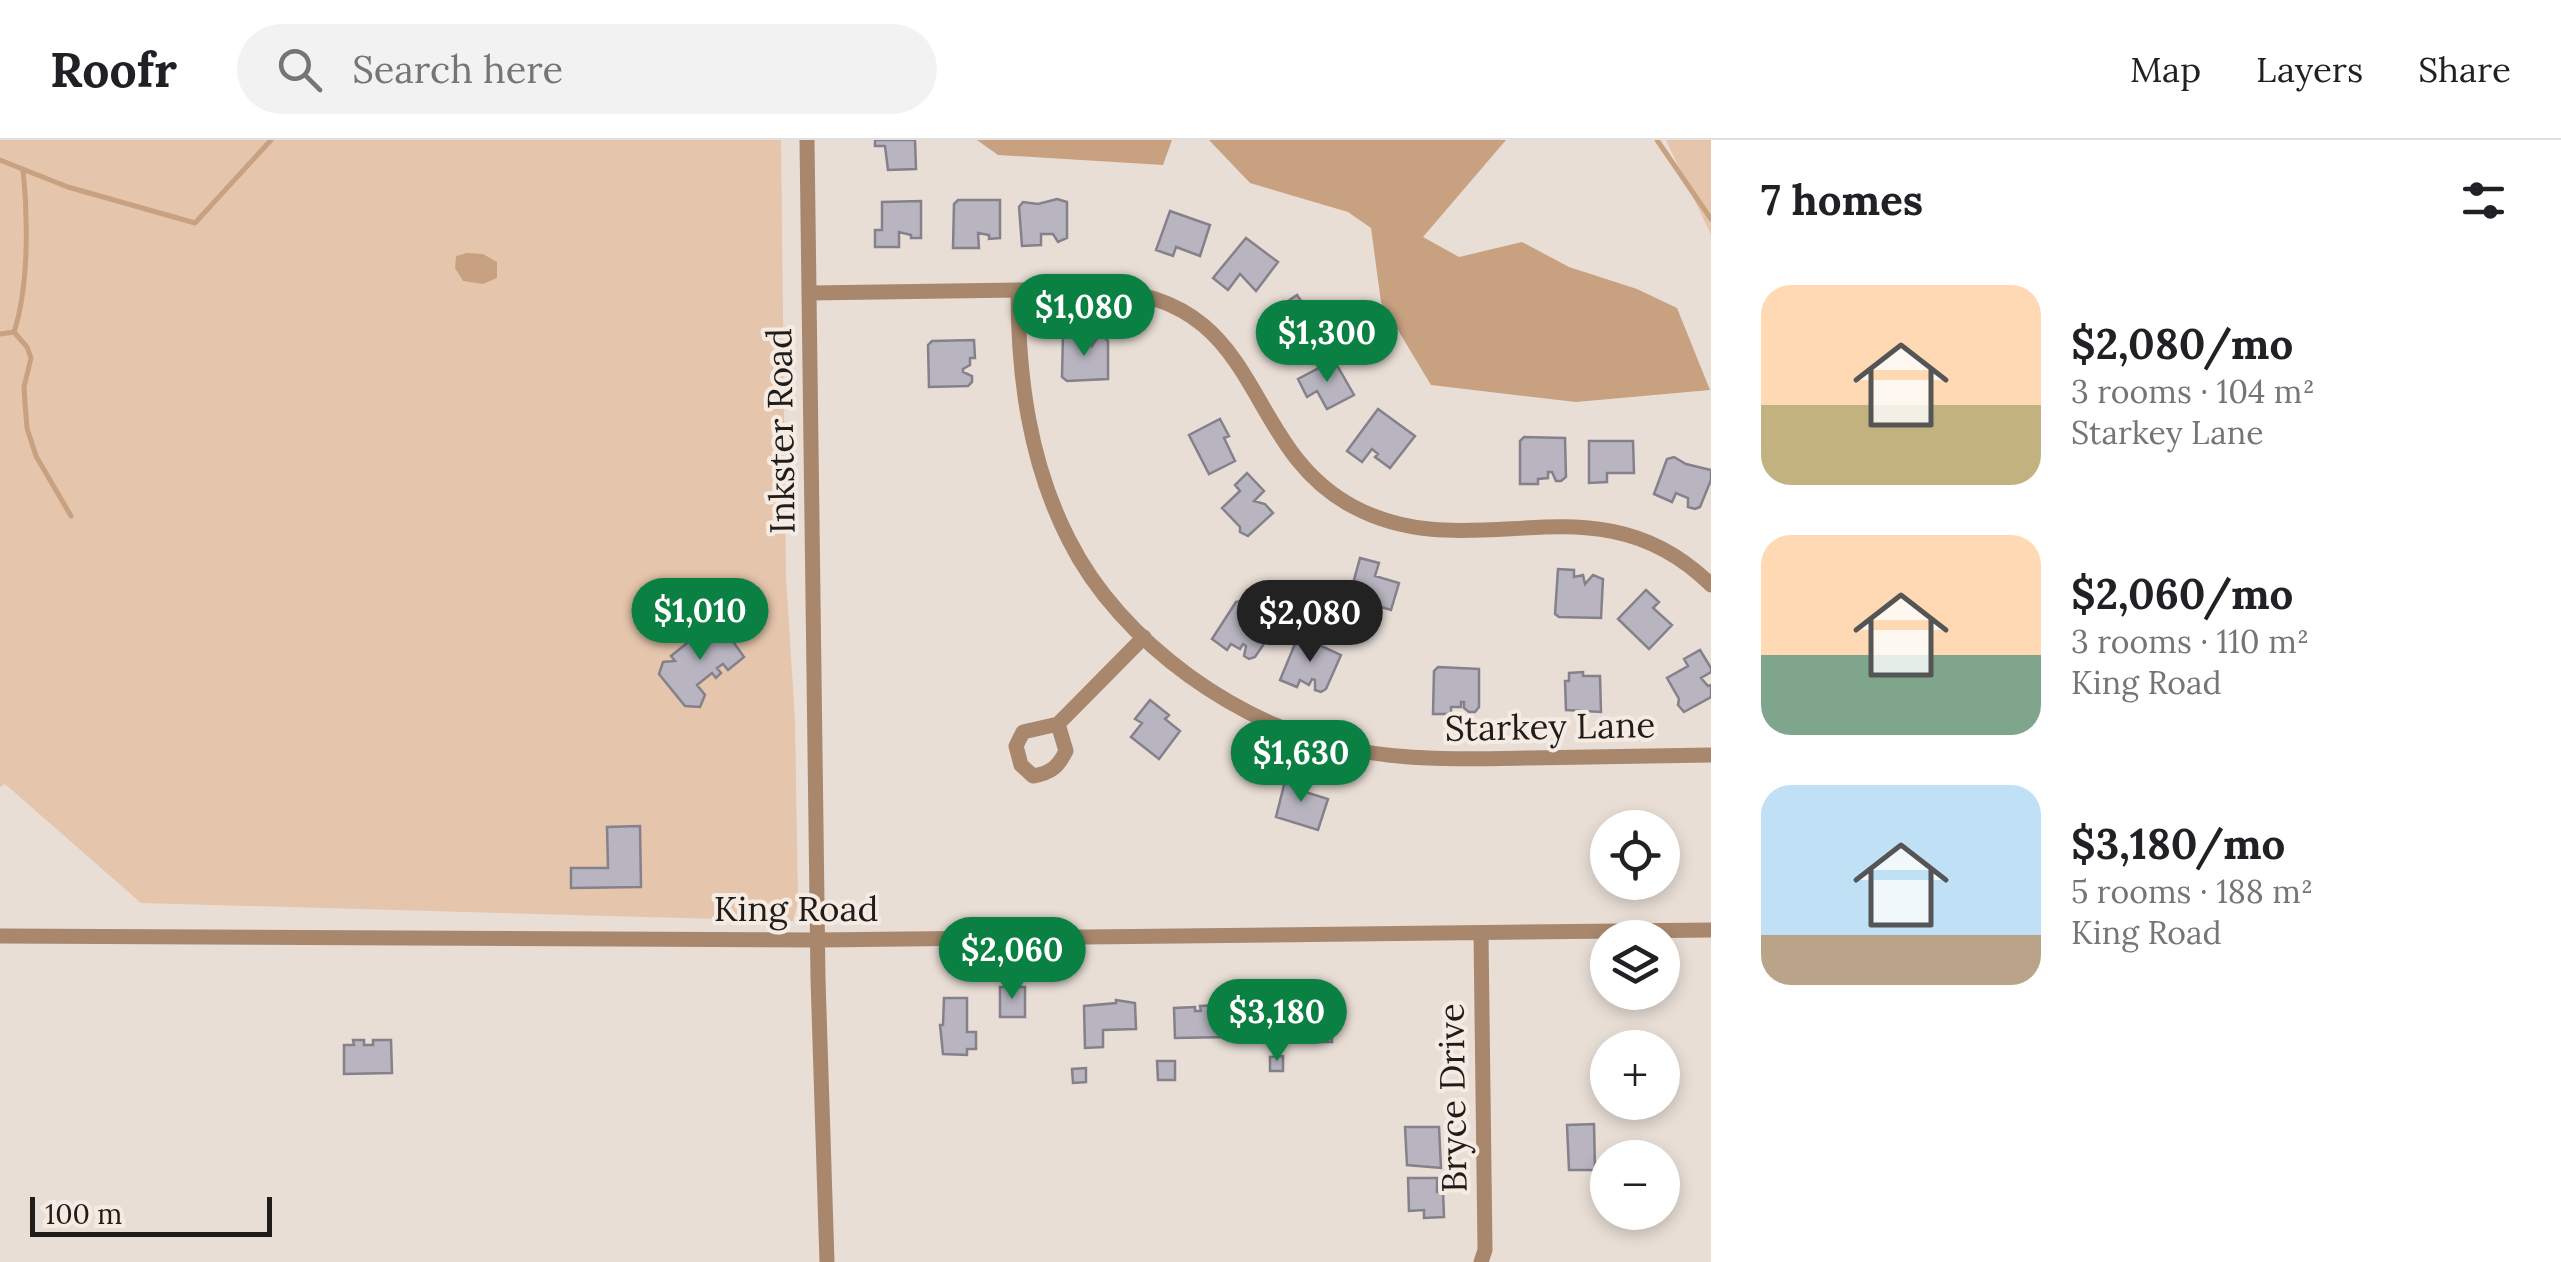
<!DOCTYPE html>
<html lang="en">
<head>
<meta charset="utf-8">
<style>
	body { margin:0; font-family:Lora,serif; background:#f2f2f2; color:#202124; height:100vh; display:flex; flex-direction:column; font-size:38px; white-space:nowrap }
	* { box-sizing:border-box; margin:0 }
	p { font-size:32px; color:#757577 }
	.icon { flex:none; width:55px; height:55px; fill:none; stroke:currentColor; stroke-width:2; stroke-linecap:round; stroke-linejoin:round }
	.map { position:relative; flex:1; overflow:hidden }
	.side { display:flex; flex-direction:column; background:#fff; width:850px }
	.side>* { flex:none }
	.fabs { position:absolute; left:1590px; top:670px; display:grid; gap:20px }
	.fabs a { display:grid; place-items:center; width:90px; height:90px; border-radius:50%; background:#fff; box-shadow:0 5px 15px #0003; font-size:50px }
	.scale { position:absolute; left:30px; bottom:25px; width:242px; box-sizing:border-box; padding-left:10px; border:5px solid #201c1a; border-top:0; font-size:28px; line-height:35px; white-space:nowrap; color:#201c1a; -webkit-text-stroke:8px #f6ebe3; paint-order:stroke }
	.price { position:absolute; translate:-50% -85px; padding:0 22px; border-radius:35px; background:#0b8043; color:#fff; font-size:32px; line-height:65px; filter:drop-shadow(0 2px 5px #0008) }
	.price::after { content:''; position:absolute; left:50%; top:60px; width:30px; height:22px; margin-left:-15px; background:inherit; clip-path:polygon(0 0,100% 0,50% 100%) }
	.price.current { background:#222; color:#fff }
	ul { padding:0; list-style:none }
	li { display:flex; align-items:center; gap:30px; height:250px; padding:0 50px }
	li span { display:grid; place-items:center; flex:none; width:280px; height:200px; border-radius:30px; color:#555 }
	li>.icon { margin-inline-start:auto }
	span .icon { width:120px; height:120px; fill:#fffc; stroke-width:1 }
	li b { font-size:42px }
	h2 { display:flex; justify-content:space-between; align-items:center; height:120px; padding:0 50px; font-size:42px }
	header { display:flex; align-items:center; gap:60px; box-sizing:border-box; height:140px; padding:0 50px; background:#fff; border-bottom:2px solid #e0e0e0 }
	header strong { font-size:48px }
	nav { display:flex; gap:55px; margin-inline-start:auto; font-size:35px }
	.search { width:700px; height:90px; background:#f2f2f2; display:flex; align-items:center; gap:25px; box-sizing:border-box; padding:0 35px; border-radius:55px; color:#757577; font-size:38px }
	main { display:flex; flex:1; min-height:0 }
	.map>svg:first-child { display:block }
</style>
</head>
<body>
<header>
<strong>Roofr</strong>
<div class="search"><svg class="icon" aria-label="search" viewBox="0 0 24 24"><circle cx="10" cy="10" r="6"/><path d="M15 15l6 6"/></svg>Search here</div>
<nav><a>Map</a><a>Layers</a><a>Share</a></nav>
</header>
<main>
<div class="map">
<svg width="1711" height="1122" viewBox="0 0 1711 1122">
	<rect width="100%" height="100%" fill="#e8ded6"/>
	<path fill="#e5c5ac" d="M0,0h781l5,437 9,143 3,182 -5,19 -652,-18 -136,-119 -5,3z
		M1666,0h45v95z"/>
	<path fill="#c8a181" d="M977,0h195l-9,25 -165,-10z
		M1209,0h297l-83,97 36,20 63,-15 47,25 68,22 40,19 33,82 -134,12 -145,-17 -50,-83 -10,-74 -23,-16 -98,-29z
		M467,113l16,1 14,8v16l-14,6 -20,-3 -8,-13 1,-12z"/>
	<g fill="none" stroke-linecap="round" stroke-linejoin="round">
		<path stroke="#c8a181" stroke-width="5" d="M1657,0l54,79
			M0,20l68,27 127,36 76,-83
			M14,192l13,15 4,11 -7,29 1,16 2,25 9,28 35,60
			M0,194l14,-2c15,-45 14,-116 9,-163"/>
	</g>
	<path fill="#b8b5c0" stroke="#84818b" stroke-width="2.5" d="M875,0h40l1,29 -28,1 -3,-24h-10z
		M1057,59l10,3v36l-9,4 -5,-8h-12v11l-19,1 -3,-39 4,-5 15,2z
		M958,60h42v38l-11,1v-4l-11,-2 1,15h-26l1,-44z
		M921,61v37h-10v-3l-12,-3v15h-24v-17h7v-28z
		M1170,71l40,14 -10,31 -24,-9 -3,9 -17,-6z
		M1246,98l32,24 -22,29 -16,-17 -12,16 -15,-12z
		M1297,155l25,37 -24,17 -15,-21 -12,8 -11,-16z
		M1063,194h18v4l10,4 1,4 6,-9h6l4,4v38l-41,2 -5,-4z
		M974,200l1,18h-5v7l-7,4v3l9,4v6l-4,4 -39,1 -1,-42 4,-4z
		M1334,220l20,35 -27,14 -10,-18 -10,6 -9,-18z
		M1378,269l37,27 -25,32 -15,-11 3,-3 -6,-5 -10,13 -15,-11z
		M1220,279l9,17 -5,2 11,23 -26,13 -20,-39z
		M1524,297l41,1 1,39 -5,4h-5l-4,-9h-4v6l-10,1v5h-18v-43z
		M1589,301h44l1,32h-27v9l-18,1z
		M1674,317l12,7 25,6v10l-11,27 -5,2 -7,-2v-9l-12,-5 -4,9 -18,-8 13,-35z
		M1247,333l17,18 -10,10 11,3 8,9 -25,23 -8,-4v-5l-18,-19 18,-17 -5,-6z
		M1360,418l19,5 -4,13 24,7 -8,27 -42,-12z
		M1558,429l16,1v7l9,-2 2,9 8,-9 10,4 -2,39 -42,-1 -4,-3z
		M1646,450l13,12 -6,6 19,17 -23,24 -31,-30z
		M1242,461l34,25 -21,31 -6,2 -5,-3 2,-10 -3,-2 -3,5 -9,-5 -4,6 -15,-11 24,-37z
		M717,479l27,38 -16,13 -5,-6 -6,4 4,5 -5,5 -4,-5 -15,12 8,10 -5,12 -15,-1 -26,-32 4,-12 12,-1 -4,-5z
		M1302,497l39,18 -15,34 -5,3 -6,-2v-10l-3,-1 -3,6 -9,-5 -3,7 -17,-7 17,-41z
		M1700,510l11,18v4l-10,6 7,8 3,-1v12l-27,15 -6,-7 1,-6 -12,-21 21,-12 -4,-7z
		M1438,527l41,2v38l-4,5h-6l-5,-4v-6h-3v5h-10v7h-18l1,-43z
		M1583,532v4h17l1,36 -35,-2 -1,-29h4v-8z
		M1150,560l19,15 -4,4 15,12 -21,28 -28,-22 11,-14 -7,-4z
		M1286,637l19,6 -3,8 26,8 -10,31 -42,-13z
		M640,686l1,61 -70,1v-20h37l-1,-41z
		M1000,847h25v30h-25z
		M944,858h23v34h9v17h-9v6l-24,-1 -3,-29h3z
		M1292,859h10v11h11v-7l13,-1v9h6v31h-48l-1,-40z
		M1116,860l19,3 1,26 -33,1v17l-18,1 -1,-42 32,-3z
		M1219,865v6h9l1,26 -54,1 -1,-30 21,-1v4h6l-1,-5z
		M353,900h11v5h9v-5h18l1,33 -48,1v-29h10z
		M1283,916v15h-13v-14z
		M1157,921h18v19h-17z
		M1086,928v14l-13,1 -1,-14z
		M1594,984l1,46h-26l-2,-45z
		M1405,987h34l2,41 -34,-3z
		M1408,1038h29v14l6,-1 1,26 -20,1v-8l-15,1z"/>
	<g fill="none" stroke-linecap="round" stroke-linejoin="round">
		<path stroke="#a8876d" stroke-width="15" d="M807,0l11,839 9,283
			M1018,150c0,86 11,172 51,250 52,104 173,188 285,210 58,11 116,9 175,8 60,-1 121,-2 182,-3
			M810,153l282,-4c176,4 145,155 260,217 121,66 244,-35 359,79
			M1058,584l8,27c-8,16 -15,22 -33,25l-12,-11 -5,-19 7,-14 35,-8 86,-87
			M0,796l818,4 893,-10
			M1481,1122l4,-12 -4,-317"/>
	</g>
	<g text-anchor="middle" stroke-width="8" stroke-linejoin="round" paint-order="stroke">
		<g font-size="35" fill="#201c1a" stroke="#f6ebe3">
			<text transform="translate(781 291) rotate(-91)" y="12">Inkster Road</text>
			<text transform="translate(1550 587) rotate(-1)" y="12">Starkey Lane</text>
			<text x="796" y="781">King Road</text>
			<text transform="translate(1453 958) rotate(-91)" y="12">Bryce Drive</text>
		</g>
	</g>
</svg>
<div class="fabs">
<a><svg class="icon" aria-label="locate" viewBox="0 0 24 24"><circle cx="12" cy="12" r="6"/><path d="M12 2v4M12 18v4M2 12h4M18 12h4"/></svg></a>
<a><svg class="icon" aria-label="layers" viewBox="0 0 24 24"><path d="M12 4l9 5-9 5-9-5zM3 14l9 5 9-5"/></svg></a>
<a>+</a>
<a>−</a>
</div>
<div class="scale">100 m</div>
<b class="price" style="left:1084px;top:219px">$1,080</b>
<b class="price" style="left:1327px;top:245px">$1,300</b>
<b class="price" style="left:700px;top:523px">$1,010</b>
<b class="price current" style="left:1310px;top:525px">$2,080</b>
<b class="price" style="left:1301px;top:665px">$1,630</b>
<b class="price" style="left:1012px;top:862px">$2,060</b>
<b class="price" style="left:1277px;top:924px">$3,180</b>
</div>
<section class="side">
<h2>7 homes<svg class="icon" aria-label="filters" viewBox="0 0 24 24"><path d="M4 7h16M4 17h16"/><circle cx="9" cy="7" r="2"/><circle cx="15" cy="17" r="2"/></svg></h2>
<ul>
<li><span style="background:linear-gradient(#ffd9b3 60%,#c2b280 0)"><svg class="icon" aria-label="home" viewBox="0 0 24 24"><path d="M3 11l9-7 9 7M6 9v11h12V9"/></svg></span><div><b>$2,080/mo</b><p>3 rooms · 104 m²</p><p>Starkey Lane</p></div></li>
<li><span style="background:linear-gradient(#ffd9b3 60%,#7fa58c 0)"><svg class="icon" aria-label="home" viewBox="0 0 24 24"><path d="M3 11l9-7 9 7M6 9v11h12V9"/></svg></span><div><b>$2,060/mo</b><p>3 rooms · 110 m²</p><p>King Road</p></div></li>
<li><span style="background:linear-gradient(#bfe0f5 75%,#b9a48a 0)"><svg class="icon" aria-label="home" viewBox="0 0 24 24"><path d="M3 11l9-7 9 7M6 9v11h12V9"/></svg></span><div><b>$3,180/mo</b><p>5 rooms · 188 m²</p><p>King Road</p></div></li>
</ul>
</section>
</main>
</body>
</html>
